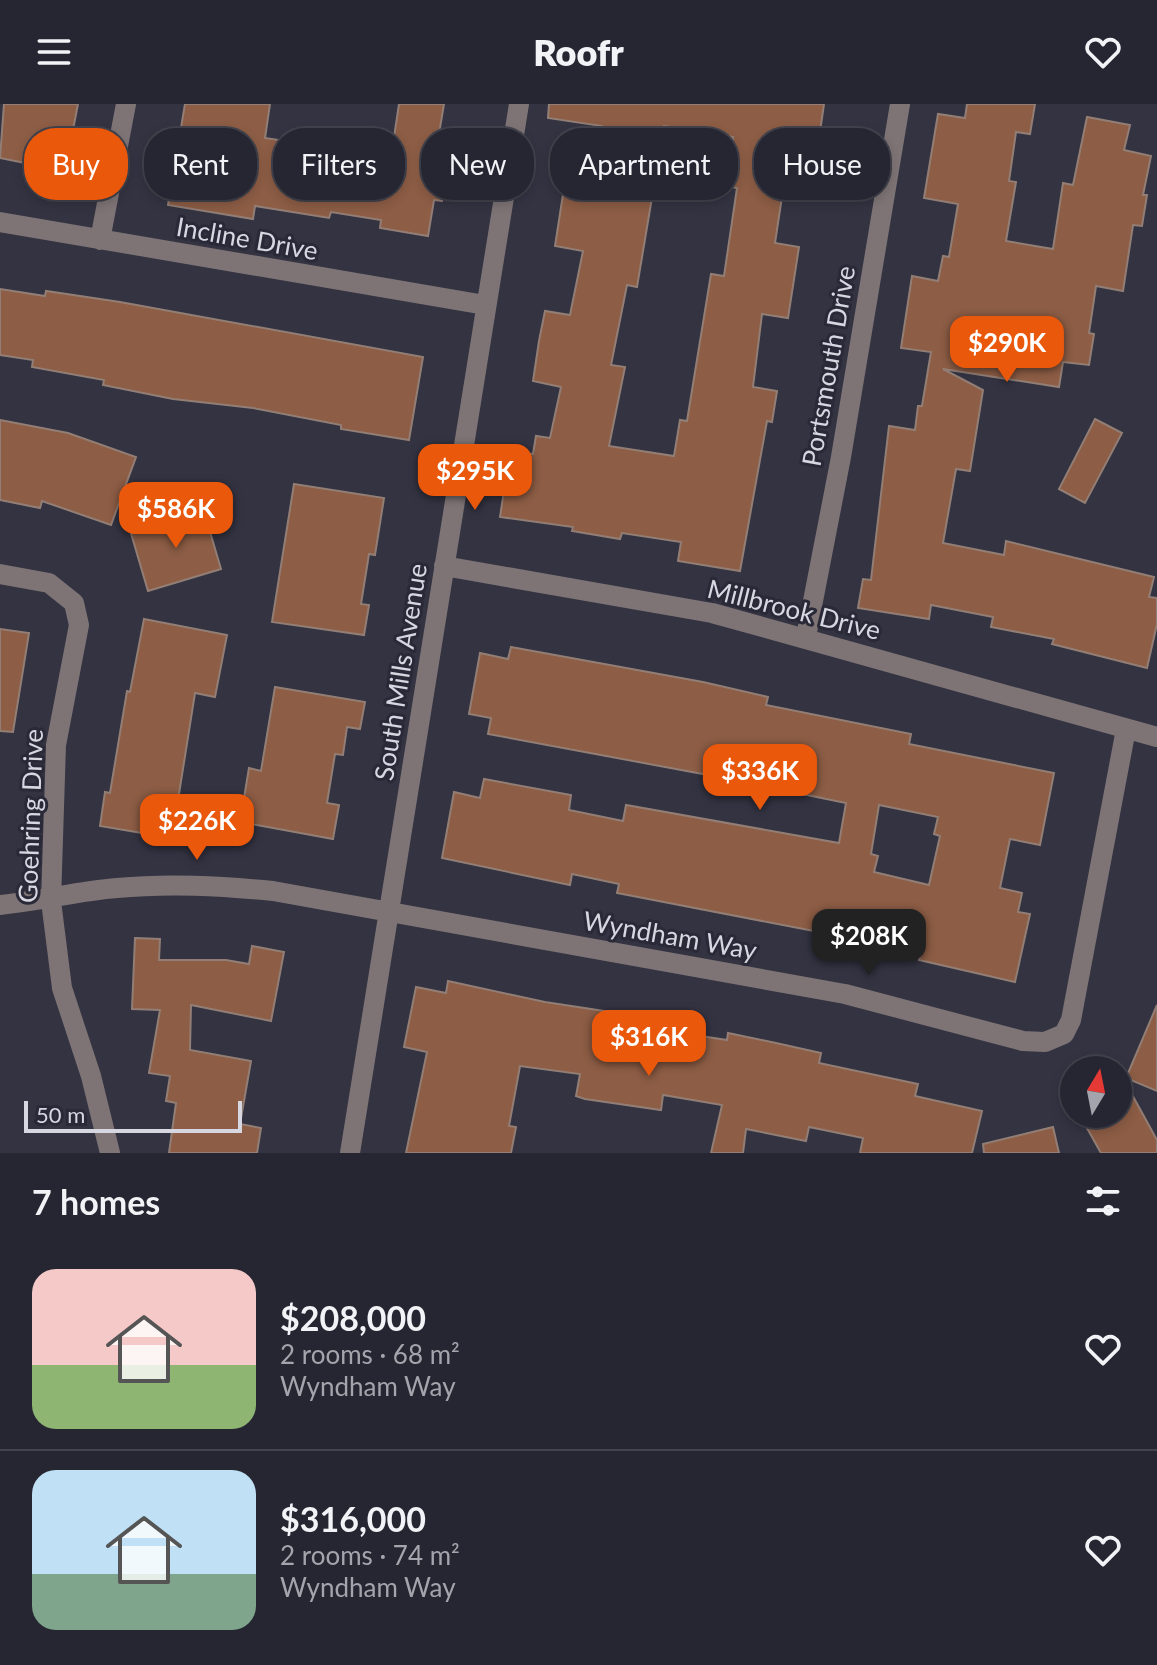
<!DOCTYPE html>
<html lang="en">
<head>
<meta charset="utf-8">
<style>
	body { margin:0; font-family:Lato,sans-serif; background:#2e2e3a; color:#f1f3f6; height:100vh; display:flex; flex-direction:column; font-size:30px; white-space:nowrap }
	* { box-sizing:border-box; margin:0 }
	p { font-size:26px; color:#a4a5ac }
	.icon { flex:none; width:44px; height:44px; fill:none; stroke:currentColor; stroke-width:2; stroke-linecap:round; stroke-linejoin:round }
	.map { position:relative; height:1049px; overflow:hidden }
	.sheet { display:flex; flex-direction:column; background:#262632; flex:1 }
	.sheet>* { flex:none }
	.top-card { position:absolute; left:24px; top:24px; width:1110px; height:72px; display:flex; gap:16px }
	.needle { width:52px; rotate:10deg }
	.fabs { position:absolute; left:1060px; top:952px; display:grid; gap:16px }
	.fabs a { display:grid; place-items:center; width:72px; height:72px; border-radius:50%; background:#262632; box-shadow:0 4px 12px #0003,0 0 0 2px #42434d; font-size:40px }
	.scale { position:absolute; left:24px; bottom:20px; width:218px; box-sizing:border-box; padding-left:8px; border:4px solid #d6d7e1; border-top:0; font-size:22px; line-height:28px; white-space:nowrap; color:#d6d7e1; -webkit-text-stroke:6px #292938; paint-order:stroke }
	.price { position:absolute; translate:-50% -68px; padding:0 18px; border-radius:16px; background:#ea580c; color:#fff; font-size:26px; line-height:52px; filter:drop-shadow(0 2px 4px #0008) }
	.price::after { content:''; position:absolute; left:50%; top:48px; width:24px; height:18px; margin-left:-12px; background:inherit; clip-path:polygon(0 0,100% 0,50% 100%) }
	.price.selected { background:#222; color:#fff }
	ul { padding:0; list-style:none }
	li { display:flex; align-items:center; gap:24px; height:200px; padding:0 32px }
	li+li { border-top:2px solid #42434d }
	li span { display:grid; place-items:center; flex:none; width:224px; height:160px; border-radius:24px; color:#555 }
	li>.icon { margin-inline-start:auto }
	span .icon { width:96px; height:96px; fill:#fffc; stroke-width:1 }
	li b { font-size:34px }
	h2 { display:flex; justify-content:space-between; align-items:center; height:96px; padding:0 32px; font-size:34px }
	.tag { padding:0 28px; border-radius:32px; background:#262632; box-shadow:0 4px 12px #0003,0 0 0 2px #42434d; font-size:28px; line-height:72px }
	.tag.selected { background:#ea580c; color:#fff }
	header { display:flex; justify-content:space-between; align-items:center; height:104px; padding:0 32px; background:#262632; font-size:36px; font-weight:800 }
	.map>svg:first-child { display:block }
</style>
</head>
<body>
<header><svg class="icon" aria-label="menu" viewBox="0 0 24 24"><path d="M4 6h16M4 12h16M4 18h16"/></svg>Roofr<svg class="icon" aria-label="heart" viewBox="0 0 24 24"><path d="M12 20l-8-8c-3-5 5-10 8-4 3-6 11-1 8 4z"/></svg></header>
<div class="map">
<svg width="1157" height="1049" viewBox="0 0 1157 1049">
	<rect width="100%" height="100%" fill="#333342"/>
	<path fill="#8d5d45" stroke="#927e75" stroke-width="2" fill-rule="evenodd" d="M4,0h74l-13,67 -65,-13z
		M185,0h85l-5,34 126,19 8,-53h45l-9,54 13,1 -6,42 -8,-1 -6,36 -48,-8 1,-8 -50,-8 -2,6 -74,-12 -2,13 -85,-14z
		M549,0h275l-10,70 -28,-4 -11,73 24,4 -11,71 -26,-4 -9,73 24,4 -5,31 -5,-1 -27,150 -62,-10 3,-19 -59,-9 -2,6 -48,-8 1,-4 -73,-10 10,-66 23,3 3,-18 14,2 11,-51 -28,-6 6,-40 6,-30 25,4 13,-64 -28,-5 11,-71 28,5 8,-54 -54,-8zM664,22l69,11 -8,49 12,2 -13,88 -13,-2 -24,147 -7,-1 -6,36 -65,-10 16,-79 -14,-2 16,-80 10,2z
		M967,0h68l-5,30 -14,-2 -7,49 7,1 -10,59 47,8 10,-66 10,2 14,-68 43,8 -6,25 27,6 -8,39h4l-5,31 -9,-1 -10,66 -27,-5 -7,47 5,1 -5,31 -26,-3 -4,25 -116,-18 40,21 -13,81 -14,-2 -13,74 61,12 2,-14 148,36 -5,20 8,1v26l-10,44 -95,-24 2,-5 -63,-12 2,-10 -62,-12 -2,14 -71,-11 5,-29 8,1 18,-154 26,4 3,-24h4l9,-54 -30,-4 11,-72 26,5 5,-25 6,1 9,-53 -34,-6 14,-84 27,4z
		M0,185l45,7 1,-5 74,11 303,55 -14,83 -68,-11v-4l-88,-17 -80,-9 -70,-14 1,-5 -72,-13 1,-7 -33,-5z
		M1095,315l27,14 -37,70 -26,-14z
		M0,316l68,13 68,24 -25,68 -69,-24 -2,7 -40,-8z
		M294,380l90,14 -9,57 -6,-1 -8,50 8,1 -5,30 -92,-13z
		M203,404l18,61 -73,22 -18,-61z
		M144,515l83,16 -12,62 -20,-4 -23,145 -72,-12 5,-34 5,1 17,-102 3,1z
		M0,525l29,4 -16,99 -13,-1z
		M511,543l192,35 65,15 -2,8 145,29 -2,10 145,29 -14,72 -30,-6 -10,49 22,5 -4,19 12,2 -15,68 -96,-22 3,-12 -50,-11 -1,5 -254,-49 2,-9 -47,-10 -2,11 -128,-27 12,-66 26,6 4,-19 87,16 -2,15 54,11 3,-16 213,38 7,-40 -54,-11 3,-13 -57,-12 -3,13 -247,-46 3,-16 -22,-4 11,-61 28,6zM879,701l59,12 -4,17 6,2 -11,49 -55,-13 4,-16 -7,-2z
		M275,583l90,15 -5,27 -13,-2 -4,28 -8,-1 -8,49 12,2 -6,34 -93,-17 9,-54 12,3z
		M135,834l25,1 -1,21h67l23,4 3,-18 32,6 -13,69 -80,-16 -1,45 61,11 -11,63 21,4 -4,25h-88l7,-50 -10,-2 4,-25 -21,-3 11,-63 -28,-1z
		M448,877l97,21 125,19 -2,10 59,9 1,-7 48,10 45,10 -2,10 99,21 -3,12 67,15 -10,42h-112l3,-15 -54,-11 -3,14 -60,-12 -3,24h-32l11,-48 -59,-10 -2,15 -76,-11 -9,-3 4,-22 -60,-8 -11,60 7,1 -5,26h-105l21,-101 -23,-5 12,-60 30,6z
		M1157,901v86l-31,-13z
		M1118,965l39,71v13h-56l-22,-39h39z
		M1053,1023l6,26h-75l-1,-9z"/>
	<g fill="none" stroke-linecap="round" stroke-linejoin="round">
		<path stroke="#7e7475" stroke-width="20" d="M0,118l485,83
			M100,136l26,-136
			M444,462l268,47 445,124
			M0,470l49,9 25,20 5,22 -23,120 -5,156 11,87 29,88 19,77
			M806,533l35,-180 59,-353
			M0,801c40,-4 78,-14 117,-17 53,-5 103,-2 156,3l572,103 178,47 22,1 19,-8 7,-14 55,-291
			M350,1049l169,-1049"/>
	</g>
	<g text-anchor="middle" stroke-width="6" stroke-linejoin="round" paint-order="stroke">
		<g font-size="26" fill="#d6d7e1" stroke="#292938">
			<text transform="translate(247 135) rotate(10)" y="9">Incline Drive</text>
			<text transform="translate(829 262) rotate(-80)" y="9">Portsmouth Drive</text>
			<text transform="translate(794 506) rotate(14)" y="9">Millbrook Drive</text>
			<text transform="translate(401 568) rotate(-81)" y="9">South Mills Avenue</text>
			<text transform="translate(31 712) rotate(-88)" y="9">Goehring Drive</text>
			<text transform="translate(670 832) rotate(10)" y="9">Wyndham Way</text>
		</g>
	</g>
</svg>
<div class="fabs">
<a><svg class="needle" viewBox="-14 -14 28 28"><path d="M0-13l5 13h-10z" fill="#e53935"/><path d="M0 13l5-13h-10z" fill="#a4a5ac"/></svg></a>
</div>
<div class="scale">50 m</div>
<b class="price" style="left:1007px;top:280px">$290K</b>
<b class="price" style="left:475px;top:408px">$295K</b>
<b class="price" style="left:176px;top:446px">$586K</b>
<b class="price" style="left:760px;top:708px">$336K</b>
<b class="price" style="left:197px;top:758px">$226K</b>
<b class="price selected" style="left:869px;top:873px">$208K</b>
<b class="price" style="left:649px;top:974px">$316K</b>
<div class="top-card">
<a class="tag selected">Buy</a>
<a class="tag">Rent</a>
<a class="tag">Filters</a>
<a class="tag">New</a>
<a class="tag">Apartment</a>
<a class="tag">House</a>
</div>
</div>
<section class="sheet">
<h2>7 homes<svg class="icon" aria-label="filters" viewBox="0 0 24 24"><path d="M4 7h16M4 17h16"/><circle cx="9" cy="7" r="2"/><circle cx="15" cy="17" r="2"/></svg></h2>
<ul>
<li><span style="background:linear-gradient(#f6c9c9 60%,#8fb573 0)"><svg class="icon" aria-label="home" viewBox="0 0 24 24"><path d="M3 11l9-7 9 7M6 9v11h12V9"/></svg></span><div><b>$208,000</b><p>2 rooms · 68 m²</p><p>Wyndham Way</p></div><svg class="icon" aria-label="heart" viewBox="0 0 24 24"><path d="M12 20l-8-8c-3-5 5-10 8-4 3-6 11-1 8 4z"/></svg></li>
<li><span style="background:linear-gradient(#bfe0f5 65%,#7fa58c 0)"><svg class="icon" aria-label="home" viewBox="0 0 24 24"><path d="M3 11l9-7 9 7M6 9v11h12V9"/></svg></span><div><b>$316,000</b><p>2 rooms · 74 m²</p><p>Wyndham Way</p></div><svg class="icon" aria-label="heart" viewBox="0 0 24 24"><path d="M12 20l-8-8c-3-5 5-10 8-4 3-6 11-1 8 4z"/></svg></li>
</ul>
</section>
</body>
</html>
